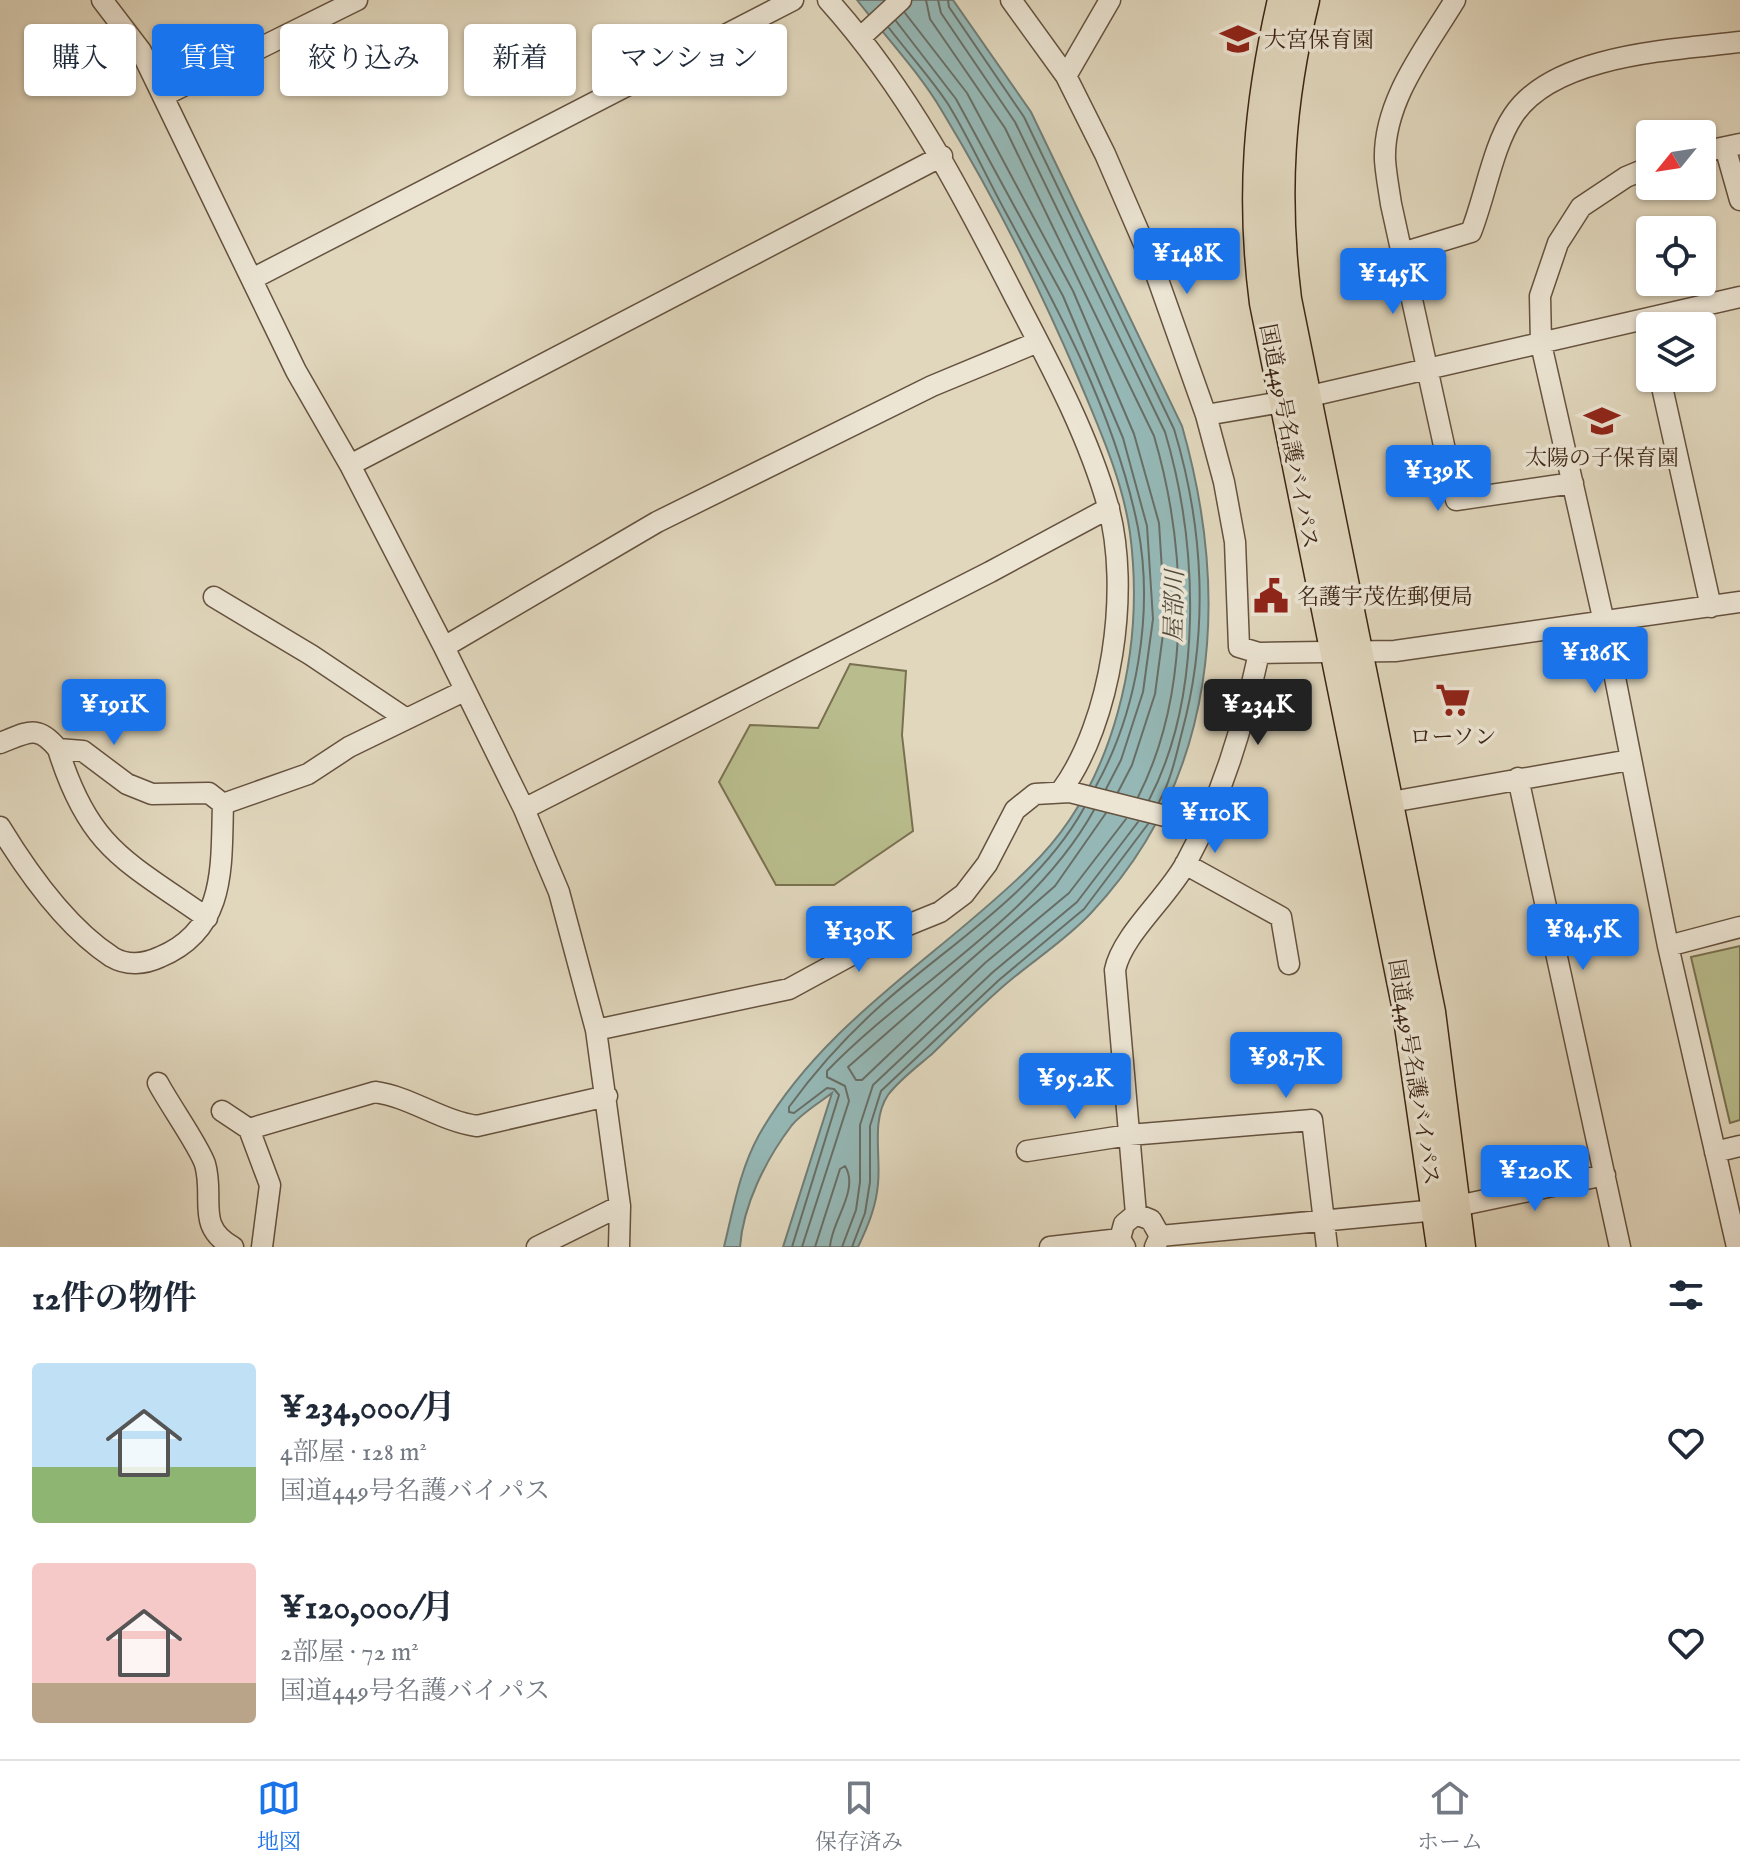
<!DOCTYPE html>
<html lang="ja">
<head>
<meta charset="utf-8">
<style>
	body { margin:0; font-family:"IM FELL English","Noto Serif JP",serif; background:#f2f2f3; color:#1f2937; height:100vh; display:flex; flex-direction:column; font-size:30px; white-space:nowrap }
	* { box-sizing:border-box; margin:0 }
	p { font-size:26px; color:#747a83 }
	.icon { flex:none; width:44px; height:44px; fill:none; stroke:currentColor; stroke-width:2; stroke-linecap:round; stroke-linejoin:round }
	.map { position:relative; height:1247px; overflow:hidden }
	.side { display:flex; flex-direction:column; background:#fff; flex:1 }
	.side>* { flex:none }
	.guide { position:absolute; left:24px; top:24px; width:800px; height:72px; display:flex; gap:16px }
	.needle { width:52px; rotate:240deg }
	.tools { position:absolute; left:1636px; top:120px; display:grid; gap:16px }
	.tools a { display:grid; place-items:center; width:80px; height:80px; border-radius:8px; background:#fff; box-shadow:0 2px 6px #0004; font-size:40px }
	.price { position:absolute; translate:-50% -68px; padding:0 18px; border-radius:8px; background:#1a73e8; color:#fff; font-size:26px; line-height:52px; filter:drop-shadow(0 2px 4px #0008) }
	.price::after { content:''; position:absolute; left:50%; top:48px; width:24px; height:18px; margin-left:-12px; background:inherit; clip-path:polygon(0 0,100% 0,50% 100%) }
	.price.selected { background:#222; color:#fff }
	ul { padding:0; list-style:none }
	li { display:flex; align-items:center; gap:24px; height:200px; padding:0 32px }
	li span { display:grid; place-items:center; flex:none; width:224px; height:160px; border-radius:8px; color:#555 }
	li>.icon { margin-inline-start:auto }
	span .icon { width:96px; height:96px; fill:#fffc; stroke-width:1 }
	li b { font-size:34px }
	h2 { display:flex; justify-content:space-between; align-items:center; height:96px; padding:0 32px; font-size:34px }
	.chip { padding:0 28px; border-radius:8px; background:#fff; box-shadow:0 2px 6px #0004; font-size:28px; line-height:72px }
	.chip.selected { background:#1a73e8; color:#fff }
	.tab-bar { display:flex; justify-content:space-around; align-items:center; height:112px; border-top:2px solid #e0e1e3; background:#fff; font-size:22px; color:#747a83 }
	.tab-bar a { display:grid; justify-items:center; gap:4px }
	.tab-bar .selected { color:#1a73e8 }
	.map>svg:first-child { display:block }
</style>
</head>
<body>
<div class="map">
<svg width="1740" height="1247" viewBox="0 0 1740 1247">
	<rect width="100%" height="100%" fill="#e1d7bd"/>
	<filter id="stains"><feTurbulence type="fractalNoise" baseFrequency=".0025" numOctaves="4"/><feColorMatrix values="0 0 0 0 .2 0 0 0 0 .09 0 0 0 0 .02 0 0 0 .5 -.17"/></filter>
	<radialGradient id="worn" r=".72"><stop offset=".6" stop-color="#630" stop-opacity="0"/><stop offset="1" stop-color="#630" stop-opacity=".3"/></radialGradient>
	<path fill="#b9bd8d" stroke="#7a7151" stroke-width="2" d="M850,664l56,7 -4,64 11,96 -79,54h-58l-57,-103 31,-57 68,3z
		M1740,946v174l-10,3 -39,-166z"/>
	<path fill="#95b8b6" stroke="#717d76" stroke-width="2" d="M857,0h96l78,112 151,314c49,172 36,352 -91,487 -24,26 -57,47 -84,70 -26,22 -50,47 -75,71 -14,12 -33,26 -44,41 -17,25 -7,61 -10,89 -2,23 -10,42 -20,63h-75l49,-154c-13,10 -30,20 -40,32 -26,34 -49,80 -52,122h-16c9,-37 16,-78 35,-112 64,-113 181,-179 271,-268 86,-83 115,-219 100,-334 -7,-52 -31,-105 -51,-153 -39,-92 -85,-183 -137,-269 -23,-39 -57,-75 -85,-111z"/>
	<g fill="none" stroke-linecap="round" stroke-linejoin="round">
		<path stroke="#686e66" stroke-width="2" d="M926,0l4,19 75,109 149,308c33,112 38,255 -16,361
			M938,0l3,13 74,109 150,310c33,111 39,262 -16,368
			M948,0l1,7 75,110 150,312c30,99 35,203 8,303 -6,24 -11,48 -23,70
			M905,13l62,80 106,198 61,143 25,89 6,96 -10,75 -23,71 -14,27
			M896,21l60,78 107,197 60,142 24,88 6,93 -10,73 -22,68 -15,29
			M889,28c19,25 42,50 59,76 21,34 38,72 57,107 54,99 111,206 133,317 16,85 -1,184 -42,258
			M1106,813l-51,73 -207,181 8,13h6l123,-117 84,-70 57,-74
			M792,1247l47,-152 -5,-6 -7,-1 -33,25 -5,-1v-5c29,-40 61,-75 99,-108 68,-59 151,-110 196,-191
			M802,1247l47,-146 -4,-15 -18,-9v-6c85,-88 206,-151 267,-261
			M815,1247l25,-78 5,-3c15,24 -14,56 -15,81
			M842,1247l14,-37 4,-28v-57l13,-40 120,-113 84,-70 61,-80
			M852,1247l13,-34 5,-31v-56l11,-35 118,-111 85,-71 64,-85"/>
		<g stroke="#65523f" stroke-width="23">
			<path id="minor" d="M102,0l39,51 155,320 54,94 94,182 80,162 35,83 37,138 24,176 -1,41
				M828,0c81,90 134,194 189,301 34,65 71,134 91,205 23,83 4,216 -47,285
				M1011,0l55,76 39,78 46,106 55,155 18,67 11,60 4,105 20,6 136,-2 345,-49
				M1455,0c-29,48 -72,101 -70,160 1,15 4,30 6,44l65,296 117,-17
				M861,37l40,-37
				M1066,76l44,-76
				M163,96l194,-96
				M1725,147l15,53
				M1702,152l38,-8
				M1650,167l-24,10 -45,30 -23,36 -18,53 1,48 63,278 64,324 69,301
				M1402,253l69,-21c14,-35 22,-86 42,-116 40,-62 161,-66 227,-74
				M252,279l541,-279
				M1660,378l51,229
				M1306,397l434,-100
				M1206,415l76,-13
				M350,465l592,-309
				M214,597l97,58 94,63
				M444,647l213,-125 275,-136 106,-44
				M0,743c27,-10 37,-20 58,6l25,2 44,33 25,10 57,-1 14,11
				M58,749c31,100 68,112 149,169
				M1518,778l102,469
				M1391,802l239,-42
				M223,804l85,-30 41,-27 115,-56
				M524,809l466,-237 119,-64
				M0,827c28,46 66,100 112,130 15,9 33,7 48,0 67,-28 61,-91 63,-153
				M1185,864l96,53 8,47
				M1668,946l72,-19
				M596,1030l193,-41 114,-62 37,-15 24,-18 23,-30 28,-54 20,-16 35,-2 135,34
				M158,1083c11,21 41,63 47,81 10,35 -10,62 28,83
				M222,1111l27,18 126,-37c36,5 66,29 102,34l130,-30
				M249,1129l21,56 -8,62
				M1027,1151l102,-16 183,-15 15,127
				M1715,1152l25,-6
				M1457,1206l148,-31
				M1136,1214l-21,-244c7,-35 53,-73 71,-107 36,-66 57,-137 73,-210
				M1160,1236l277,-26
				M537,1247l83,-41
				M1050,1247l70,-8
				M1125,1247l-5,-8 4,-15 12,-10 15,6 9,16 -5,11"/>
		</g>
		<g stroke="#3c2515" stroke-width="31">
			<path id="highway" d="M1282,0c-24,105 -32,196 -18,303l142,702 35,242
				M1305,0c-25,103 -31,194 -18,299l144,713 30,235"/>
		</g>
		<use href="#minor" stroke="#ece5d4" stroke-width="20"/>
		<use href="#highway" stroke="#e1d7bd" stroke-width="28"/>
	</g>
	<defs>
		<g id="school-bare" transform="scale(2.76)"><path d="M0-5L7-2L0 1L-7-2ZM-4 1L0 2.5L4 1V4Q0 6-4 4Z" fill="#8f2418" stroke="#ece5d4" stroke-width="2.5" paint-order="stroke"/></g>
		<g id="civic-bare" transform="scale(2.76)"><path d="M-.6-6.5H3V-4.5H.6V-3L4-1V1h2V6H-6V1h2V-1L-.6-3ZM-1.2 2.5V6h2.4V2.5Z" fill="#8f2418" stroke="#ece5d4" stroke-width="2.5" paint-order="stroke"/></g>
		<g id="supermarket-bare" transform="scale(2.76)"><path d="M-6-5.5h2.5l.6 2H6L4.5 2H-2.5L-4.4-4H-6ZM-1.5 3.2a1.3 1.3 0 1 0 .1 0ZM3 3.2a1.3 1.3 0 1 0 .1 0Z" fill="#8f2418" stroke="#ece5d4" stroke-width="2.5" paint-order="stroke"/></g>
	</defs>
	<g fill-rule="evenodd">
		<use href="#school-bare" x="1238" y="39"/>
		<use href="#school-bare" x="1602" y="421"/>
		<use href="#civic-bare" x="1271" y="596"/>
		<use href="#supermarket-bare" x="1453" y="700"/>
	</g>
	<g text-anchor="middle" stroke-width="7" stroke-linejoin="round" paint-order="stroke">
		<g font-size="22" fill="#3c2515" stroke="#ece5d4" text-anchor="start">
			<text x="1264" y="47">大宮保育園</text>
			<text x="1602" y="465" text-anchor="middle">太陽の子保育園</text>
			<text x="1297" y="604">名護宇茂佐郵便局</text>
			<text x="1453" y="744" text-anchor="middle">ローソン</text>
		</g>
		<g font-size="22" fill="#3c2515" stroke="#ece5d4">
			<text transform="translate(1290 436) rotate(79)" y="8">国道449号名護バイパス</text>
			<text transform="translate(1415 1072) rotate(81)" y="8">国道449号名護バイパス</text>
		</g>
		<g font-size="24" font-style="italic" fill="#524a3d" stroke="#ece5d4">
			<text transform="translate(1174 606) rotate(-89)" y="8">屋部川</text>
		</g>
	</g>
	<rect width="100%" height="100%" filter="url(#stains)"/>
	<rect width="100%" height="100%" fill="url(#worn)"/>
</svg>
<div class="tools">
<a><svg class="needle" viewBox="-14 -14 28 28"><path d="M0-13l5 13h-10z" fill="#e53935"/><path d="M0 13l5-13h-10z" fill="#747a83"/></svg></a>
<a><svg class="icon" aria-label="locate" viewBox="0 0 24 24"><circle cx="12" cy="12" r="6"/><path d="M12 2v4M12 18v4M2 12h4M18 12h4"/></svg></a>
<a><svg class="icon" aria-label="layers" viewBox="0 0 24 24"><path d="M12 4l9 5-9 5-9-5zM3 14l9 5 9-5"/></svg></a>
</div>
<b class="price" style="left:1187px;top:296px">¥148K</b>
<b class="price" style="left:1393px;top:316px">¥145K</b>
<b class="price" style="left:1438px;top:513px">¥139K</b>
<b class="price" style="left:1595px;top:695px">¥186K</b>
<b class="price" style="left:114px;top:747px">¥191K</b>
<b class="price selected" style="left:1258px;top:747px">¥234K</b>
<b class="price" style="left:1215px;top:855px">¥110K</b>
<b class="price" style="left:1583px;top:972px">¥84.5K</b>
<b class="price" style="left:859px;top:974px">¥130K</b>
<b class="price" style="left:1286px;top:1100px">¥98.7K</b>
<b class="price" style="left:1075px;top:1121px">¥95.2K</b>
<b class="price" style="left:1535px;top:1213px">¥120K</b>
<div class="guide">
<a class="chip">購入</a>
<a class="chip selected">賃貸</a>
<a class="chip">絞り込み</a>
<a class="chip">新着</a>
<a class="chip">マンション</a>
</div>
</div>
<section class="side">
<h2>12件の物件<svg class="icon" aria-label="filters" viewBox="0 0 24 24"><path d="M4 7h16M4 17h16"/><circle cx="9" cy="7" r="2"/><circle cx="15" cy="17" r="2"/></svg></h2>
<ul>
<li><span style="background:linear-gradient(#bfe0f5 65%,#8fb573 0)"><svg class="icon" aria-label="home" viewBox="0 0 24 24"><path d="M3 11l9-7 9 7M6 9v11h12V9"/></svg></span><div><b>¥234,000/月</b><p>4部屋 · 128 m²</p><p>国道449号名護バイパス</p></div><svg class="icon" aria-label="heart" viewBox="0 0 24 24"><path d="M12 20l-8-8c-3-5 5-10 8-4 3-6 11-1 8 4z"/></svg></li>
<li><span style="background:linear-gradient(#f6c9c9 75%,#b9a48a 0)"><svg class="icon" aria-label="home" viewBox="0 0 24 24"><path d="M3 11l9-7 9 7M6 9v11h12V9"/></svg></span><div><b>¥120,000/月</b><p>2部屋 · 72 m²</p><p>国道449号名護バイパス</p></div><svg class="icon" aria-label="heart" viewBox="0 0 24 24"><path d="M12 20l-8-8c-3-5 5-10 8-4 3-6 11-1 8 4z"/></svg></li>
</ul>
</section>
<nav class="tab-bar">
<a class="selected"><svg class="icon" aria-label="map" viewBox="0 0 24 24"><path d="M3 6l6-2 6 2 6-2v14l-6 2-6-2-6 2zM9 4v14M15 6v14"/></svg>地図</a>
<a><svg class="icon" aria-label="saved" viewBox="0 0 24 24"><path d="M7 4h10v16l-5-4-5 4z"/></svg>保存済み</a>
<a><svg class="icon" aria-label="home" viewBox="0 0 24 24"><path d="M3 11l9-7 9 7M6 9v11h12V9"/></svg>ホーム</a>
</nav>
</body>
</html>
